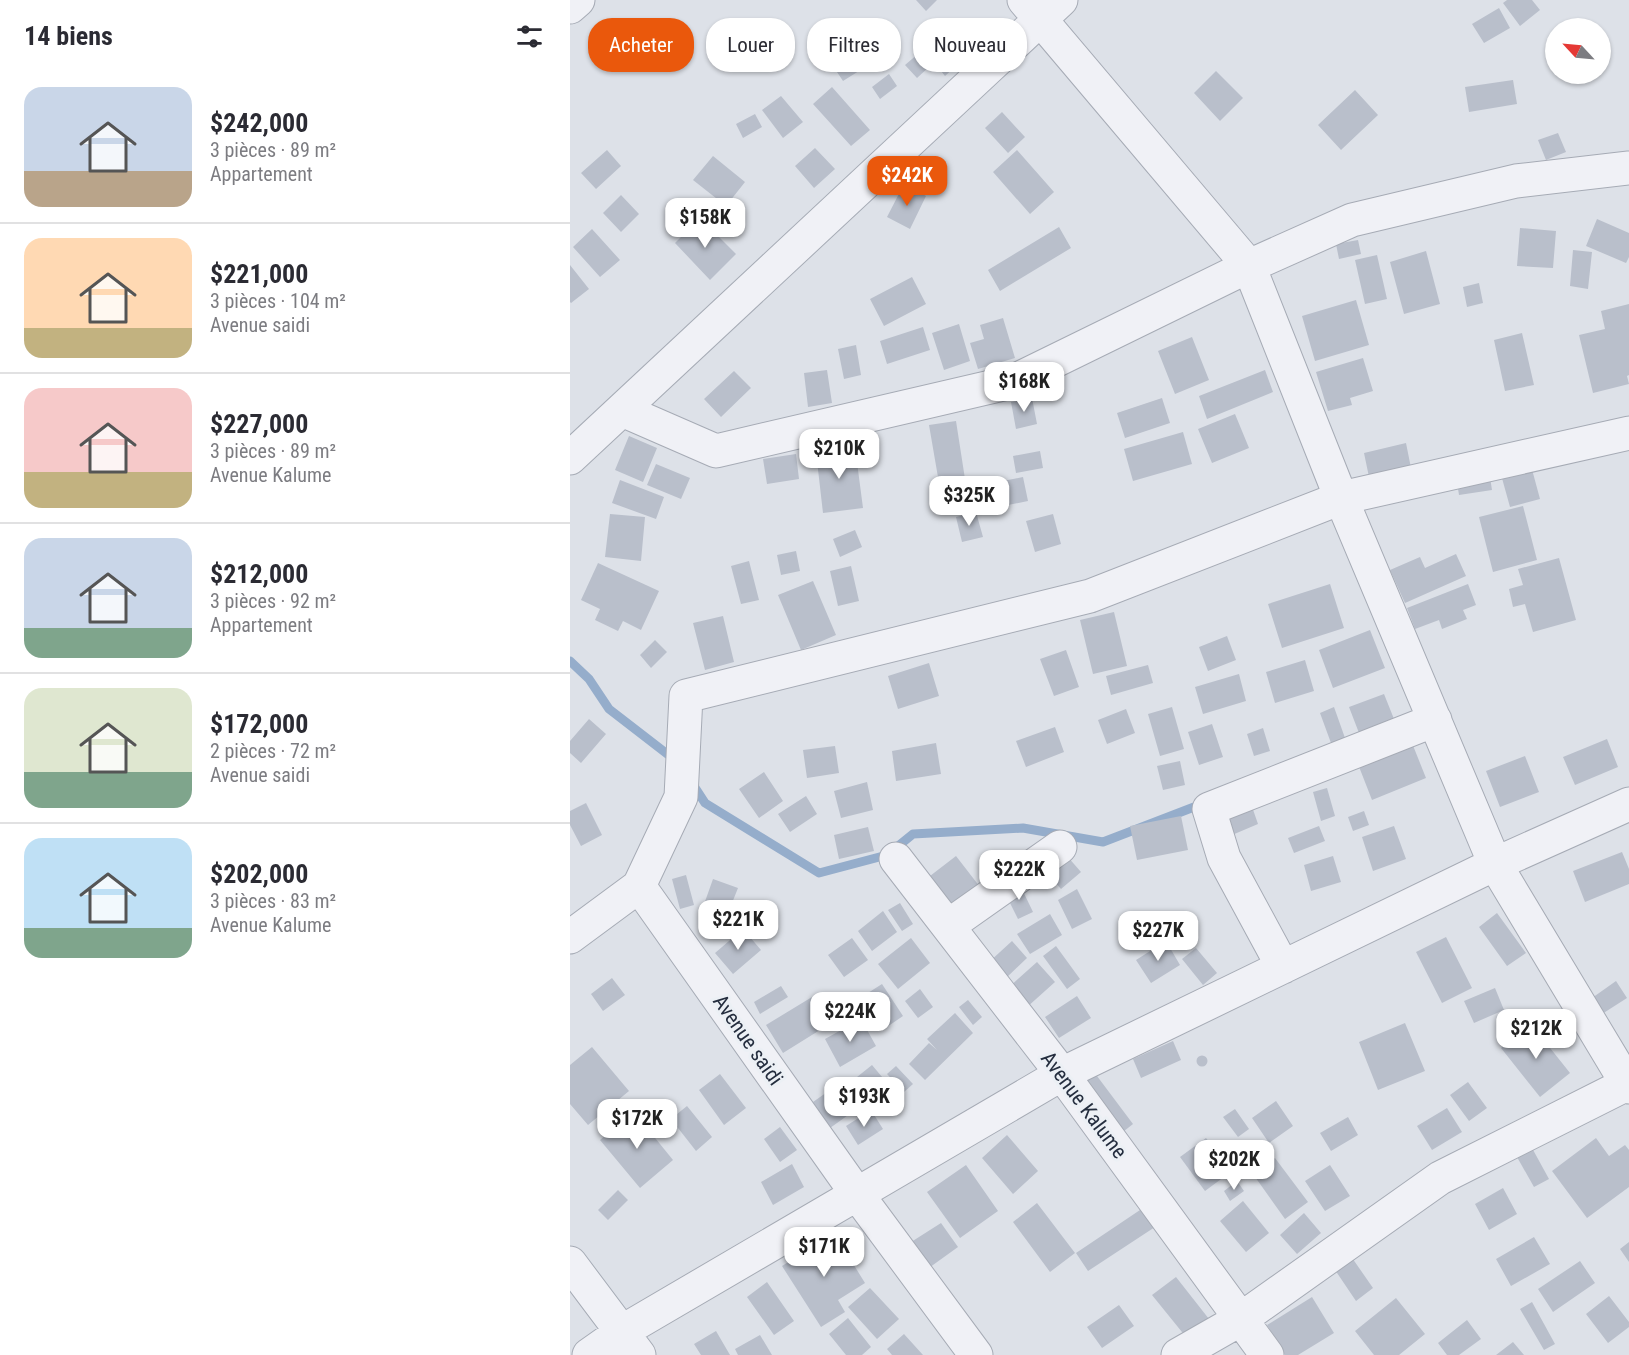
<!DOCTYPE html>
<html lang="fr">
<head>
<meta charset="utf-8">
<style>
	body { margin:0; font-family:"Roboto Condensed",sans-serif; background:#f2f2f3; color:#2b2b33; height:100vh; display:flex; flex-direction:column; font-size:22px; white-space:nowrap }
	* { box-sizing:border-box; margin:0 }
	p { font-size:20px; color:#7c7c81 }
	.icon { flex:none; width:33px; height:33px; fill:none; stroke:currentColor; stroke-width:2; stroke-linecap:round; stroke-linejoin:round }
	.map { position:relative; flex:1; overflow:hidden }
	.sheet { display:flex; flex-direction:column; background:#fff; width:570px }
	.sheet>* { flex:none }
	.guide { position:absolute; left:18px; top:18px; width:570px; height:54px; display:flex; gap:12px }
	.needle { width:39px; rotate:296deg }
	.fabs { position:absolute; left:975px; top:18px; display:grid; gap:12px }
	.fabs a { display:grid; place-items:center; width:66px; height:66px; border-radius:50%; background:#fff; box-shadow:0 2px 4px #0004; font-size:30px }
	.price { position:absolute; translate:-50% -51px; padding:0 14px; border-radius:12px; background:#fff; color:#222; font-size:20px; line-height:39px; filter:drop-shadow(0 2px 3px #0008) }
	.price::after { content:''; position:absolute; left:50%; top:36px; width:18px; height:14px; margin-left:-9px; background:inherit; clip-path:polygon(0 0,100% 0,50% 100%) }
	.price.on { background:#ea580c; color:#fff }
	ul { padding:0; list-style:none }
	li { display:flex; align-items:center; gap:18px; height:150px; padding:0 24px }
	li+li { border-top:2px solid #e1e1e2 }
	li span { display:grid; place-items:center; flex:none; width:168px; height:120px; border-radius:18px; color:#555 }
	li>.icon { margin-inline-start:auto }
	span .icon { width:72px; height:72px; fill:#fffc; stroke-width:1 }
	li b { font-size:26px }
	h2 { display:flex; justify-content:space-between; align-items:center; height:72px; padding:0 24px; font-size:26px }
	.tag { padding:0 21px; border-radius:24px; background:#fff; box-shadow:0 2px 4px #0004; font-size:21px; line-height:54px }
	.tag.on { background:#ea580c; color:#fff }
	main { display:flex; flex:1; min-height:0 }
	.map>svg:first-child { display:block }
</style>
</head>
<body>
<main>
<section class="sheet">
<h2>14 biens<svg class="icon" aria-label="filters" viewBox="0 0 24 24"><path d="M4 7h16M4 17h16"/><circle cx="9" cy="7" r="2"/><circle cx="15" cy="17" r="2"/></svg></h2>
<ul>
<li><span style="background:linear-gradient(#c9d6e8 70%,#b9a48a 0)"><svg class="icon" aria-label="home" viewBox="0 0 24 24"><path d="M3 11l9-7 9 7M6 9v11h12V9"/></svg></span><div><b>$242,000</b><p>3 pièces · 89 m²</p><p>Appartement</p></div></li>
<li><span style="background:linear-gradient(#ffd9b3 75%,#c2b280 0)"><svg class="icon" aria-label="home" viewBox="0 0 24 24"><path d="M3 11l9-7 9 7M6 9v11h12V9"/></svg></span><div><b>$221,000</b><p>3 pièces · 104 m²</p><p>Avenue saidi</p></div></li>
<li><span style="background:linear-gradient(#f6c9c9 70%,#c2b280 0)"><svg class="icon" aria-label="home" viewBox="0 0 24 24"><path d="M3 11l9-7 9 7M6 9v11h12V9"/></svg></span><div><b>$227,000</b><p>3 pièces · 89 m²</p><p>Avenue Kalume</p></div></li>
<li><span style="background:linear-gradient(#c9d6e8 75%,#7fa58c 0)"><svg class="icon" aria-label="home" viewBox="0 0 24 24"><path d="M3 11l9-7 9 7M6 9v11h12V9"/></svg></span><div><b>$212,000</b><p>3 pièces · 92 m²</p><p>Appartement</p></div></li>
<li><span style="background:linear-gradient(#dfe7d0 70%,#7fa58c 0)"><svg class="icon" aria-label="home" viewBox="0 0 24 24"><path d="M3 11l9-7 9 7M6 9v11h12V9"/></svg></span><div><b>$172,000</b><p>2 pièces · 72 m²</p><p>Avenue saidi</p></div></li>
<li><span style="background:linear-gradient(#bfe0f5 75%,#7fa58c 0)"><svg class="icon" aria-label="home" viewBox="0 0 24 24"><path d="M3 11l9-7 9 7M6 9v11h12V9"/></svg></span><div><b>$202,000</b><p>3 pièces · 83 m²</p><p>Avenue Kalume</p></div></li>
</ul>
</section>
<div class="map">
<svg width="1059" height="1355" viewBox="0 0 1059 1355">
	<rect width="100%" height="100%" fill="#dde1e8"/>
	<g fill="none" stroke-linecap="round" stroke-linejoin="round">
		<path stroke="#95adcb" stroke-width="9" d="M0,661l19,18 20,30 66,51
			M122,783l13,20 114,70 68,-18 26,-21 110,-6 80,14 91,-35"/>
	</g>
	<path fill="#b9bfcb" d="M346,0h21l-11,11z
		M937,0h25l8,10 -20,16 -17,-23z
		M929,8l11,20 -26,15 -12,-19z
		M294,37l14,22 -35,22 -14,-21z
		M349,53l11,13 -13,12 -12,-13z
		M378,57l8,9 -11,10 -8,-10z
		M646,71l27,27 -23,23 -26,-28z
		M319,74l8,12 -17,13 -8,-12z
		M943,80l4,24 -48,8 -4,-25z
		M262,87l38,43 -19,16 -38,-42z
		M785,90l23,25 -37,35 -23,-25z
		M211,96l22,26 -20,16 -21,-28z
		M432,112l23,25 -17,16 -23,-25z
		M185,114l7,13 -19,11 -7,-14z
		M988,133l8,19 -20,8 -8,-20z
		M245,148l20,21 -21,19 -19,-22z
		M37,150l14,16 -25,23 -15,-16z
		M447,150l37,42 -24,22 -37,-42z
		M143,156l32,26 -19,24 -33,-26z
		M334,184l22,12 -16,33 -23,-12z
		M51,195l18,19 -18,18 -18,-19z
		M130,218l36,36 -26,26 -35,-37z
		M1027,219l32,14v24l-3,6 -40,-17z
		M489,227l12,21 -71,43 -12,-21z
		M950,228l36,3 -3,37 -36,-2z
		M22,229l28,31 -20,17 -27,-30z
		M788,240l3,14 -22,5 -3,-15z
		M1003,250l19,2 -4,37 -18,-3z
		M856,251l14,53 -36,10 -14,-52z
		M807,255l10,44 -22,5 -10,-44z
		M0,265l19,24 -18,14 -1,-1z
		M342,277l14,27 -42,22 -14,-27z
		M909,283l4,20 -16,4 -4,-20z
		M786,300l13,45 -54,16 -13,-45z
		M1059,304v71l-2,1 2,8 -36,9 -14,-58 26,-6 -4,-18z
		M433,318l12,40 -37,11 -8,-26 14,-4 -4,-14z
		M389,324l11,37 -26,9 -12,-37z
		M353,327l7,23 -43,14 -7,-23z
		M952,333l12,52 -29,6 -11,-51z
		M622,337l17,43 -34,14 -17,-43z
		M286,345l5,30 -17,4 -6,-30z
		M793,358l10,33 -23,7 2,7 -24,6 -12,-39z
		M257,370l5,33 -24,4 -4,-34z
		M695,370l8,22 -66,27 -8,-23z
		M164,371l17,17 -30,29 -17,-18z
		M462,398l5,26 -21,5 -5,-27z
		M592,398l8,25 -45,15 -8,-25z
		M665,414l14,34 -37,15 -14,-34z
		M386,421l9,58 -26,4 -10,-58z
		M613,432l9,32 -59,17 -9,-32z
		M59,436l28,12 -14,34 -28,-12z
		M836,443l5,25 -42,9 -5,-24z
		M285,447l8,61 -40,5 -7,-61z
		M470,451l3,17 -27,5 -3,-17z
		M226,454l3,25 -32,5 -4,-25z
		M960,462l10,37 -30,8 -10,-36z
		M86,464l34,14 -9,21 -34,-14z
		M919,471l3,19 -33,5 -3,-19z
		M453,477l5,24 -30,6 -5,-24z
		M50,480l44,17 -8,22 -44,-16z
		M953,506l14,54 -44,12 -14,-55z
		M406,512l7,25 -21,5 -6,-25z
		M40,514l35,3 -4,44 -36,-4z
		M483,514l8,30 -26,8 -9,-31z
		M285,530l7,17 -22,10 -7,-18z
		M226,551l4,20 -19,4 -4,-20z
		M886,554l10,22 -61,27 -15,-33 30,-13 5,11z
		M989,558l17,62 -43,12 -8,-28 -12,3 -4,-18 14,-4 -5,-16z
		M179,561l10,39 -18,4 -10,-38z
		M28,563l61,28 -18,39 -18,-9 -5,10 -23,-11 5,-11 -19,-9z
		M281,566l8,35 -21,5 -8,-35z
		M243,581l23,54 -35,15 -23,-55z
		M760,584l14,44 -62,20 -14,-44z
		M898,584l8,21 -13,5 4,9 -25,10 -3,-9 -24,9 -8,-21z
		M544,612l13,54 -34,8 -13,-54z
		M153,616l11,46 -29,8 -12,-47z
		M800,630l15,38 -52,20 -14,-38z
		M657,636l9,24 -28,11 -9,-24z
		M85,640l12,12 -16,16 -11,-13z
		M496,650l13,37 -25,9 -14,-37z
		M735,660l9,31 -39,12 -9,-31z
		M359,663l10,33 -41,13 -10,-33z
		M578,665l5,18 -42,12 -5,-19z
		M669,674l7,27 -43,13 -8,-27z
		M814,694l10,25 -35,14 -10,-26z
		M602,707l12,42 -24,7 -12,-42z
		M764,707l11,31 -14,5 -11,-30z
		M556,709l9,24 -28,11 -9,-24z
		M19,719l17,15 -25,29 -11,-10v-12z
		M642,724l11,33 -24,8 -11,-33z
		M485,727l9,25 -38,15 -10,-26z
		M693,728l7,23 -16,5 -7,-22z
		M840,738l16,40 -54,22 -16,-41z
		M1037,739l11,28 -43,18 -12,-28z
		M366,743l5,31 -45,7 -4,-30z
		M265,746l4,27 -32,5 -4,-28z
		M955,756l14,36 -39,15 -14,-36z
		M610,761l5,24 -22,5 -6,-24z
		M194,772l19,29 -24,17 -20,-29z
		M297,782l6,28 -32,8 -7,-27z
		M757,788l8,28 -14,5 -8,-29z
		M236,796l11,18 -27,18 -12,-18z
		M679,798l9,26 -33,14 -10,-26z
		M16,803l16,32 -21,11 -11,-21v-14z
		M794,811l5,14 -16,6 -5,-14z
		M611,816l7,34 -51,10 -7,-34z
		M749,826l6,15 -31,12 -6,-15z
		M824,826l12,33 -33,12 -11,-34z
		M298,827l6,24 -35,8 -5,-24z
		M490,848l21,24 -20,17 -21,-24z
		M1052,852l7,17v15l-44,18 -12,-31z
		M386,856l24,31 -26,20 -24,-31z
		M763,856l8,26 -30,9 -7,-26z
		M116,875l8,30 -14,4 -8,-30z
		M143,879l25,9 -12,30 -24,-8z
		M449,883l14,29 -15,7 -14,-28z
		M507,889l15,30 -20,10 -14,-29z
		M330,903l13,21 -11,7 -14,-21z
		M313,911l14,21 -25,19 -14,-20z
		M927,913l29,40 -19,13 -28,-39z
		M480,914l12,21 -32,19 -13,-20z
		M173,929l18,21 -28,24 -18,-21z
		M876,937l26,51 -30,15 -26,-51z
		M282,938l16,22 -24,17 -16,-22z
		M341,938l19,25 -32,26 -20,-25z
		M442,941l15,17 -23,22 -16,-17z
		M596,941l14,24 -29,18 -15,-23z
		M486,946l24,33 -13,10 -24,-33z
		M626,948l21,25 -14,12 -21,-26z
		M467,962l18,20 -29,26 -18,-20z
		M42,978l13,17 -22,16 -12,-17z
		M1046,981l11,17 -25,16 -10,-16z
		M312,984l21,32 -22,15 -21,-33z
		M211,986l7,11 -28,17 -6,-12z
		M925,988l9,22 -30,13 -10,-22z
		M350,989l13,18 -15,11 -13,-17z
		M507,996l14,22 -32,20 -14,-21z
		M242,997l16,28 -45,28 -17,-28z
		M398,1000l14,17 -9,8 -14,-18z
		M385,1013l18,20 -48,47 -16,-16 20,-21 8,7 -10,-11z
		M291,1019l15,27 -36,21 -15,-28z
		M835,1023l20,48 -47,19 -19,-48z
		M961,1024l39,49 -30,24 -39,-49z
		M603,1041l8,19 -40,18 -8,-19z
		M22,1047l37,44 -41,34 -18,-21v-39z
		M626.5 1061a5.5 5.5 0 1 1 11 0a5.5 5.5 0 1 1-11 0Z
		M302,1065l26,31 -14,12 -27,-31z
		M326,1066l17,18 -9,8 -17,-18z
		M524,1072l39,52 -14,11 -39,-52z
		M150,1074l26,34 -22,17 -25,-35z
		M277,1078l18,25 -35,25 -17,-26z
		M898,1082l19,26 -18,13 -19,-26z
		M706,1101l17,25 -24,17 -17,-25z
		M117,1106l25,31 -16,14 -25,-32z
		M877,1108l15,24 -30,18 -15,-24z
		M665,1109l14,20 -11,8 -15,-20z
		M301,1110l12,19 -25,16 -12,-19z
		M64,1112l39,48 -33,28 -40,-48z
		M778,1117l10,18 -27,16 -11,-18z
		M210,1127l17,23 -17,12 -16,-23z
		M437,1135l31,36 -25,23 -31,-36z
		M636,1138l26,33 -27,20 -25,-34z
		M1026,1138l13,18 16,-11 4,5v37l-42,31 -35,-47z
		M962,1148l17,31 -15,8 -17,-30z
		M705,1158l33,44 -23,17 -32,-45z
		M222,1164l12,23 -31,18 -12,-23z
		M396,1165l32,46 -38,27 -33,-46z
		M760,1165l20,31 -25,15 -20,-30z
		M667,1181l7,10 -14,10 -6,-10z
		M933,1188l14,26 -28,16 -14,-26z
		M48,1190l10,10 -20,20 -10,-10z
		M673,1201l26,32 -23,19 -26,-31z
		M467,1203l38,50 -25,19 -37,-50z
		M573,1208l12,19 -67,44 -12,-18z
		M734,1213l17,20 -24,21 -17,-19z
		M371,1223l17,24 -32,23 -18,-26z
		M264,1233l31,50 -27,17 7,12 -24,15 -39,-61z
		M964,1237l16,27 -39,22 -15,-27z
		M1059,1242v20l-9,-13z
		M778,1252l25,36 -17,13 -25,-37z
		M1010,1261l15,22 -42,29 -15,-23z
		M606,1277l33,42 -23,18 -34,-42z
		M197,1282l27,39 -20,14 -27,-38z
		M300,1288l29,31 -22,20 -29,-32z
		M1039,1296l20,26v5l-21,16 -22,-29z
		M742,1297l22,36 -36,22h-13l-18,-30z
		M826,1298l29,36 -26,21h-25l-19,-24z
		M962,1302l23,42 -11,6 -24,-41z
		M549,1305l15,21 -32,22 -15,-21z
		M278,1318l23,29 -9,8h-16l-17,-21z
		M897,1320l14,19 -22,16h-12l-9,-12z
		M146,1331l14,24h-29l-7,-11z
		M334,1334l19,21h-31l-5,-6z
		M190,1335l12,20h-34l-3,-6z
		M943,1342l11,13h-28z"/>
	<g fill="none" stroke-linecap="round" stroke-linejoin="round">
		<g stroke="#a6abb5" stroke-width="35">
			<path id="minor" d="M454,0l225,266 92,232 154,366 134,223
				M0,7l8,-7
				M52,410l94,41 296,-69 237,-116 103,-46 164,-39 113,-13
				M0,458l491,-458
				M326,859l166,215 205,281
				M378,926l112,-79
				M0,937l69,-51
				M713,967l-59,-109 -15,-49 226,-89
				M0,1263l69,92
				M19,1355l34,-24 439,-257 433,-210 134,-60
				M406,1355l-119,-161 -218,-308 42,-89 5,-101 404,-100 251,-98 288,-65
				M608,1355l63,-36 199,-141 189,-95"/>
		</g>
		<use href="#minor" stroke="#f0f1f6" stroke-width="33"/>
	</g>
	<g text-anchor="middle" stroke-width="6" stroke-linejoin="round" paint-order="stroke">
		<g font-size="21" fill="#252e3f" stroke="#ecf0f5">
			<text transform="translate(178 1040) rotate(55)" y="7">Avenue saidi</text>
			<text transform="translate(514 1105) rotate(53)" y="7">Avenue Kalume</text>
		</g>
	</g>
</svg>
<div class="fabs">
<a><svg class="needle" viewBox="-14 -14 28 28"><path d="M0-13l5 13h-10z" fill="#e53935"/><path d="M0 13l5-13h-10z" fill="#7c7c81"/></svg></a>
</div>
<b class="price on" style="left:337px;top:207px">$242K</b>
<b class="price" style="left:135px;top:249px">$158K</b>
<b class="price" style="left:454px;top:413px">$168K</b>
<b class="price" style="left:269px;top:480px">$210K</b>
<b class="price" style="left:399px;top:527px">$325K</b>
<b class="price" style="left:449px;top:901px">$222K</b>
<b class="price" style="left:168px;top:951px">$221K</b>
<b class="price" style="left:588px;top:962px">$227K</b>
<b class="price" style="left:280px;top:1043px">$224K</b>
<b class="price" style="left:966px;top:1060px">$212K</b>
<b class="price" style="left:294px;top:1128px">$193K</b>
<b class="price" style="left:67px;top:1150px">$172K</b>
<b class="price" style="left:664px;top:1191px">$202K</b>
<b class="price" style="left:254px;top:1278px">$171K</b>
<div class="guide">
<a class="tag on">Acheter</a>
<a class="tag">Louer</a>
<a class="tag">Filtres</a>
<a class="tag">Nouveau</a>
</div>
</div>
</main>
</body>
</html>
